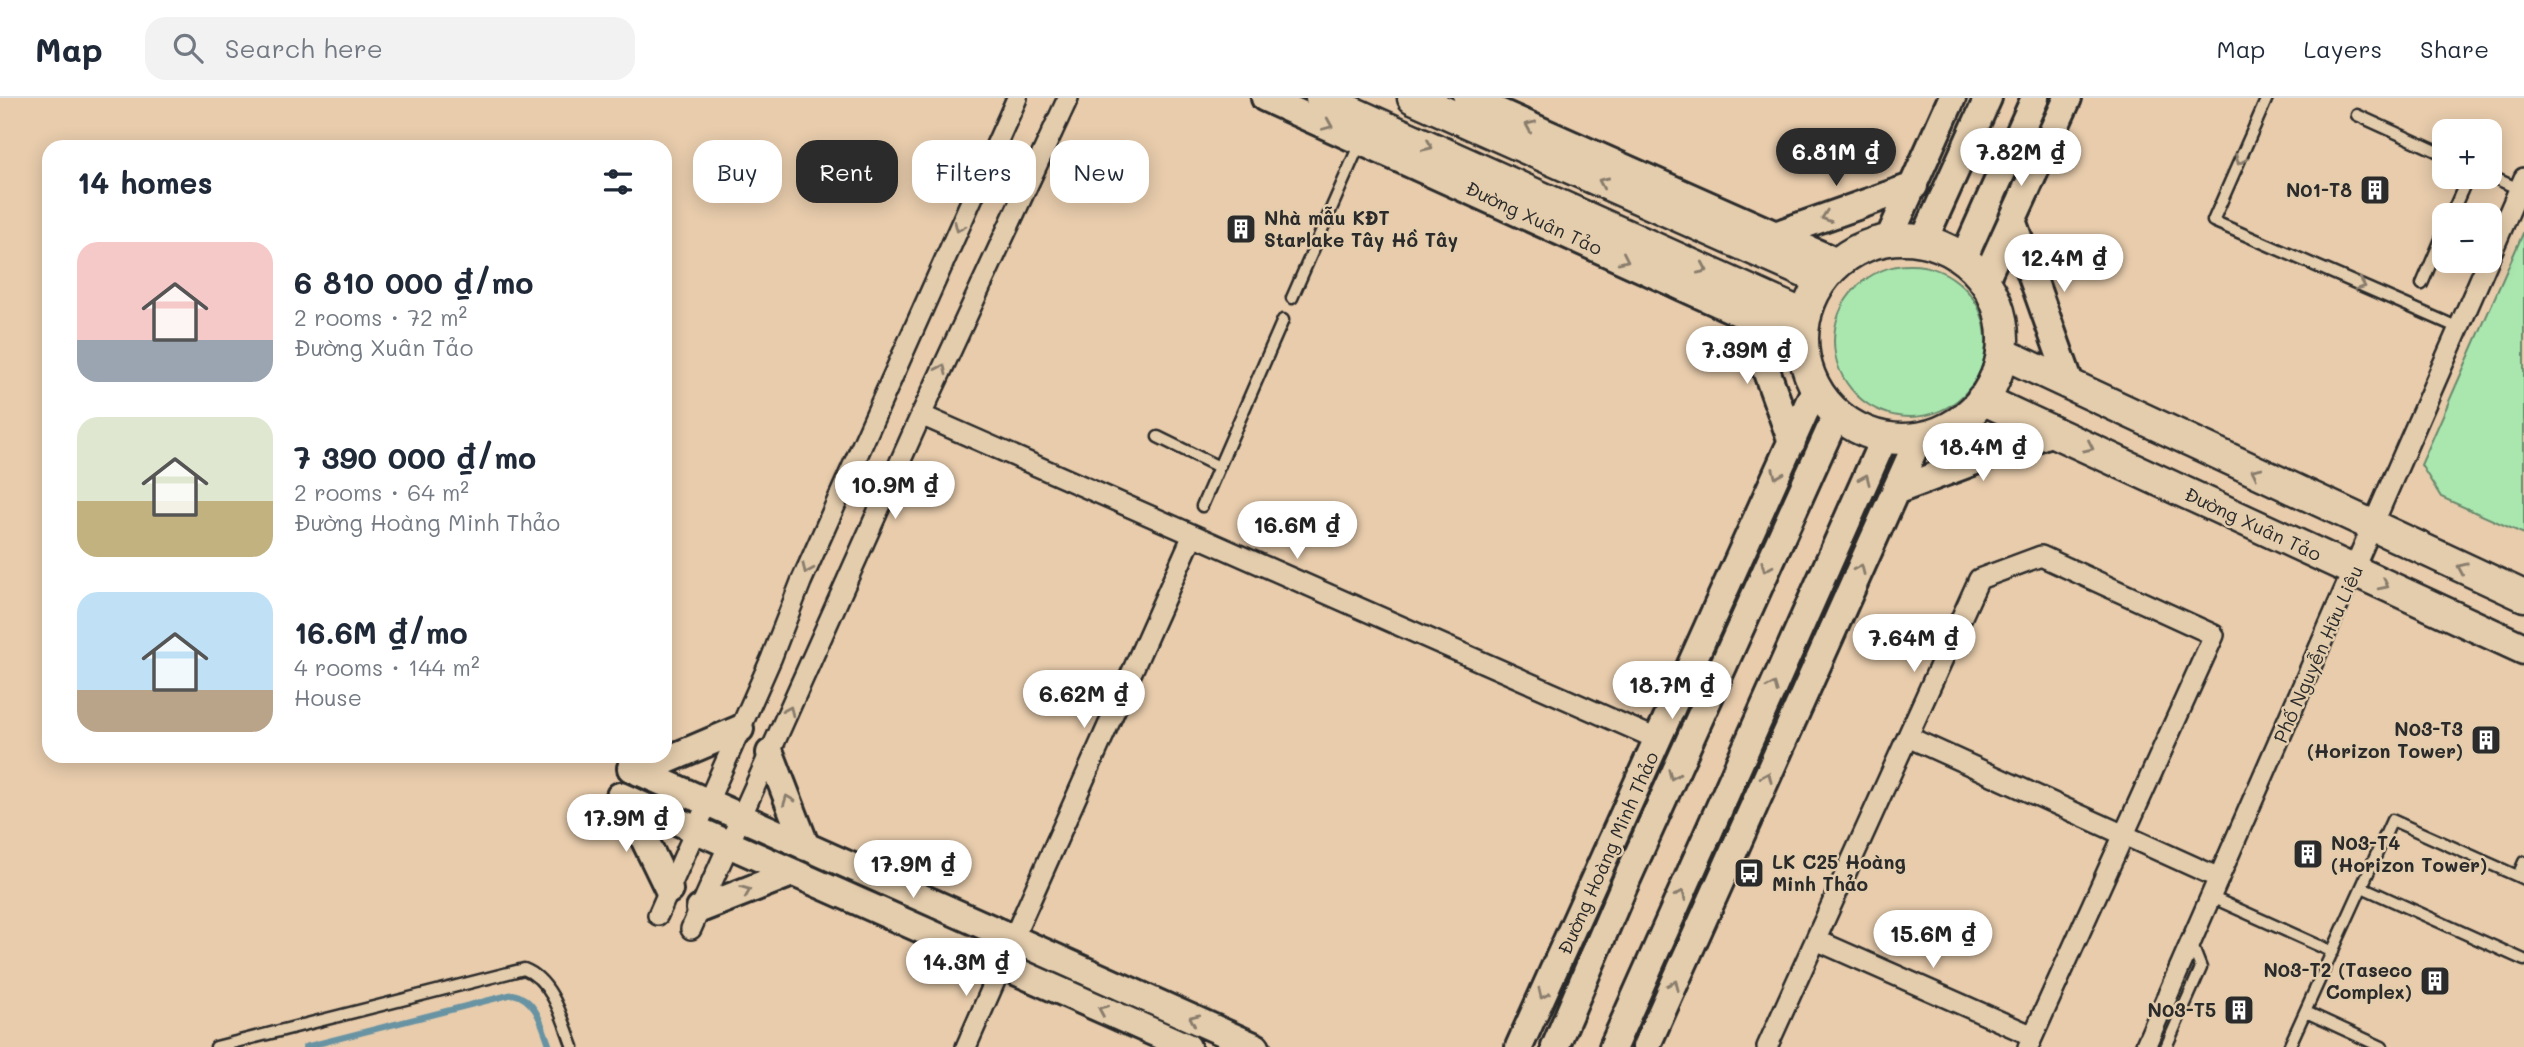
<!DOCTYPE html>
<html lang="en">
<head>
<meta charset="utf-8">
<style>
	body { margin:0; font-family:Mali,sans-serif; background:#f2f2f3; color:#1f2937; height:100vh; display:flex; flex-direction:column; font-size:26px; white-space:nowrap }
	* { box-sizing:border-box; margin:0 }
	p { font-size:23px; color:#747a83 }
	.icon { flex:none; width:38px; height:38px; fill:none; stroke:currentColor; stroke-width:2; stroke-linecap:round; stroke-linejoin:round }
	.map { position:relative; flex:1; overflow:hidden }
	.drawer { position:absolute; left:42px; top:42px; width:630px; height:623px; display:flex; flex-direction:column; background:#fff; border-radius:21px; box-shadow:0 4px 18px #0003 }
	.drawer>* { flex:none }
	.top-card { position:absolute; left:693px; top:42px; width:665px; height:63px; display:flex; gap:14px }
	.buttons { position:absolute; left:2432px; top:21px; display:grid; gap:14px }
	.buttons a { display:grid; place-items:center; width:70px; height:70px; border-radius:14px; background:#fff; box-shadow:0 4px 18px #0003; font-size:35px }
	.price { position:absolute; translate:-50% -60px; padding:0 16px; border-radius:24px; background:#fff; color:#222; font-size:23px; line-height:46px; filter:drop-shadow(0 2px 4px #0008) }
	.price::after { content:''; position:absolute; left:50%; top:42px; width:21px; height:16px; margin-left:-10px; background:inherit; clip-path:polygon(0 0,100% 0,50% 100%) }
	.price.selected { background:#2b2b2b; color:#fff }
	ul { padding:0; list-style:none }
	li { display:flex; align-items:center; gap:21px; height:175px; padding:0 35px }
	li span { display:grid; place-items:center; flex:none; width:196px; height:140px; border-radius:21px; color:#555 }
	li>.icon { margin-inline-start:auto }
	span .icon { width:84px; height:84px; fill:#fffc; stroke-width:1 }
	li b { font-size:30px }
	h2 { display:flex; justify-content:space-between; align-items:center; height:84px; padding:0 35px; font-size:30px }
	.pill { padding:0 24px; border-radius:21px; background:#fff; box-shadow:0 4px 18px #0003; font-size:24px; line-height:63px }
	.pill.selected { background:#2b2b2b; color:#fff }
	header { display:flex; align-items:center; gap:42px; box-sizing:border-box; height:98px; padding:0 35px; background:#fff; border-bottom:2px solid #e0e1e3 }
	header strong { font-size:33px }
	nav { display:flex; gap:38px; margin-inline-start:auto; font-size:24px }
	.search { width:490px; height:63px; background:#f2f2f3; display:flex; align-items:center; gap:18px; box-sizing:border-box; padding:0 24px; border-radius:21px; color:#747a83; font-size:26px }
	.map>svg:first-child { display:block }
</style>
</head>
<body>
<header>
<strong>Map</strong>
<div class="search"><svg class="icon" aria-label="search" viewBox="0 0 24 24"><circle cx="10" cy="10" r="6"/><path d="M15 15l6 6"/></svg>Search here</div>
<nav><a>Map</a><a>Layers</a><a>Share</a></nav>
</header>
<div class="map">
<svg width="2524" height="949" viewBox="0 0 2524 949">
	<rect width="100%" height="100%" fill="#e8ccac"/>
	<filter id="ink" filterUnits="userSpaceOnUse"><feTurbulence type="fractalNoise" baseFrequency=".0143" numOctaves="2"/><feDisplacementMap in="SourceGraphic" scale="14" xChannelSelector="R" yChannelSelector="G"/><feConvolveMatrix kernelMatrix="1 2 1 2 8 2 1 2 1" color-interpolation-filters="sRGB"/></filter>
	<g filter="url(#ink)">
		<path fill="#a9e7af" stroke="#6a896d" stroke-width="2" d="M2524,133v303l-83,-37 -20,-32z
			M1834 243a76 76 0 1 1 152 0a76 76 0 1 1-152 0Z"/>
		<g fill="none" stroke-linecap="round" stroke-linejoin="round">
			<path stroke="#6893a3" stroke-width="6" d="M305,949l208,-53c24,5 29,32 37,53"/>
			<g stroke="#2b2b2b" stroke-width="15">
				<path id="lane" d="M2267,0l-54,123 246,107
					M2357,17l88,40
					M2490,78l29,13
					M2451,117l17,-38
					M2422,186l23,-54
					M1292,200l68,-155
					M1158,339l61,30
					M1202,408l81,-186
					M2518,778l6,-14
					M2362,789l162,73
					M2211,799l122,55
					M2306,914l76,35
					M216,949l308,-78c29,11 39,52 49,78
					M2166,949l35,-79 -9,-23
					M2289,949l103,-227 132,59"/>
			</g>
			<g stroke="#2b2b2b" stroke-width="24">
				<path id="street" d="M2490,158l34,-78
					M921,317l738,325
					M1908,639l311,141
					M658,817l113,-256 30,-77 216,-484
					M691,831l230,-514 147,-317
					M1013,841l179,-402
					M1816,842l217,96
					M966,949l36,-82
					M1767,949l212,-468 62,-23 173,79 -186,412
					M2145,949l343,-786"/>
			</g>
			<g stroke="#2b2b2b" stroke-width="32">
				<path id="secondary" d="M1265,0l537,243
					M1467,0l372,165
					M2012,122l58,163
					M1775,137l139,-49
					M1888,143l64,-143
					M1923,144l65,-144
					M1963,161l72,-161
					M1984,184l84,-184
					M1746,216l46,128
					M1895,393l160,-60
					M770,655l36,94
					M631,670l625,279
					M639,674l101,-43
					M620,698l567,251
					M625,701l44,91
					M700,811l92,-36
					M1519,949l296,-658
					M1555,949l68,-159 213,-472
					M1613,949l271,-609
					M1646,949l273,-609"/>
			</g>
			<g stroke="#2b2b2b" stroke-width="35">
				<path id="primary" d="M1321,0l485,218
					M1413,0l409,182
					M1803 241a100 100 0 1 1 200 0a100 100 0 1 1-200 0Z
					M2002,255l522,243
					M1982,301l542,250"/>
			</g>
			<use href="#lane" stroke="#e4cdad" stroke-width="10"/>
			<use href="#street" stroke="#e4cdad" stroke-width="19"/>
			<use href="#secondary" stroke="#e4cdad" stroke-width="26"/>
			<use href="#primary" stroke="#e4cdad" stroke-width="30"/>
		</g>
		<defs><path id="oneway-chevron" d="M-2-3.5L2.5 0L-2 3.5" fill="none" stroke-width="1.6" stroke-linecap="round" stroke-linejoin="round" transform="scale(1.75)"/></defs>
		<g stroke="#887c6c">
			<use href="#oneway-chevron" transform="translate(1328 27) rotate(23)"/>
			<use href="#oneway-chevron" transform="translate(1530 28) rotate(-156)"/>
			<use href="#oneway-chevron" transform="translate(1428 48) rotate(24)"/>
			<use href="#oneway-chevron" transform="translate(2240 62) rotate(114)"/>
			<use href="#oneway-chevron" transform="translate(1603 84) rotate(-156)"/>
			<use href="#oneway-chevron" transform="translate(1826 119) rotate(161)"/>
			<use href="#oneway-chevron" transform="translate(959 129) rotate(114)"/>
			<use href="#oneway-chevron" transform="translate(1624 161) rotate(25)"/>
			<use href="#oneway-chevron" transform="translate(1703 171) rotate(24)"/>
			<use href="#oneway-chevron" transform="translate(2361 187) rotate(23)"/>
			<use href="#oneway-chevron" transform="translate(942 271) rotate(-65)"/>
			<use href="#oneway-chevron" transform="translate(2089 349) rotate(25)"/>
			<use href="#oneway-chevron" transform="translate(2256 374) rotate(-154)"/>
			<use href="#oneway-chevron" transform="translate(1777 376) rotate(114)"/>
			<use href="#oneway-chevron" transform="translate(1865 381) rotate(-66)"/>
			<use href="#oneway-chevron" transform="translate(1766 469) rotate(114)"/>
			<use href="#oneway-chevron" transform="translate(2462 470) rotate(-156)"/>
			<use href="#oneway-chevron" transform="translate(807 471) rotate(114)"/>
			<use href="#oneway-chevron" transform="translate(1860 471) rotate(-66)"/>
			<use href="#oneway-chevron" transform="translate(2384 487) rotate(27)"/>
			<use href="#oneway-chevron" transform="translate(1773 589) rotate(-66)"/>
			<use href="#oneway-chevron" transform="translate(789 613) rotate(-66)"/>
			<use href="#oneway-chevron" transform="translate(1673 677) rotate(114)"/>
			<use href="#oneway-chevron" transform="translate(1767 679) rotate(-66)"/>
			<use href="#oneway-chevron" transform="translate(788 702) rotate(-111)"/>
			<use href="#oneway-chevron" transform="translate(746 793) rotate(-22)"/>
			<use href="#oneway-chevron" transform="translate(1681 797) rotate(-66)"/>
			<use href="#oneway-chevron" transform="translate(1674 887) rotate(-66)"/>
			<use href="#oneway-chevron" transform="translate(1543 896) rotate(115)"/>
			<use href="#oneway-chevron" transform="translate(1103 912) rotate(-156)"/>
			<use href="#oneway-chevron" transform="translate(1194 921) rotate(-156)"/>
		</g>
	</g>
	<defs>
		<g id="building-square" transform="scale(1.575)"><rect x="-9" y="-9" width="18" height="18" rx="4" fill="#2b2b2b" stroke="#e4cdad"/><path d="M-4-6H4V6H1V3H-1V6H-4ZM-2.5-4.3h1.7v1.8h-1.7ZM.8-4.3h1.7v1.8H.8ZM-2.5-1h1.7V.8h-1.7ZM.8-1h1.7V.8H.8Z" fill="#fff"/></g>
		<g id="bus-square" transform="scale(1.575)"><rect x="-9" y="-9" width="18" height="18" rx="4" fill="#2b2b2b" stroke="#e4cdad"/><path d="M-5-6H5V4H4V6H2V4H-2V6H-4V4H-5ZM-3.5-4V0h7V-4ZM-3.5 1.2v1.5H-2V1.2ZM2 1.2v1.5H3.5V1.2Z" fill="#fff"/></g>
	</defs>
	<g fill-rule="evenodd">
		<use href="#building-square" x="2375" y="92"/>
		<use href="#building-square" x="1241" y="131"/>
		<use href="#building-square" x="2486" y="642"/>
		<use href="#building-square" x="2308" y="756"/>
		<use href="#bus-square" x="1749" y="775"/>
		<use href="#building-square" x="2435" y="883"/>
		<use href="#building-square" x="2239" y="912"/>
	</g>
	<g text-anchor="middle" stroke-width="5" stroke-linejoin="round" paint-order="stroke">
		<g font-size="19" font-weight="bold" fill="#2b2b2b" stroke="#e4cdad" text-anchor="end">
			<text x="2352" y="99">N01-T8</text>
			<text x="1264" y="127" text-anchor="start">Nhà mẫu KĐT<tspan x="1264" dy="22">Starlake Tây Hồ Tây</tspan></text>
			<text x="2463" y="638">N03-T3<tspan x="2463" dy="22">(Horizon Tower)</tspan></text>
			<text x="2331" y="752" text-anchor="start">N03-T4<tspan x="2331" dy="22">(Horizon Tower)</tspan></text>
			<text x="1772" y="771" text-anchor="start">LK C25 Hoàng<tspan x="1772" dy="22">Minh Thảo</tspan></text>
			<text x="2412" y="879">N03-T2 (Taseco<tspan x="2412" dy="22">Complex)</tspan></text>
			<text x="2216" y="919">N03-T5</text>
		</g>
		<g font-size="19" fill="#2b2b2b" stroke="#e4cdad">
			<text transform="translate(1534 120) rotate(25)" y="7">Đường Xuân Tảo</text>
			<text transform="translate(2253 426) rotate(25)" y="7">Đường Xuân Tảo</text>
			<text transform="translate(2318 556) rotate(-66)" y="7">Phố Nguyễn Hữu Liêu</text>
			<text transform="translate(1608 755) rotate(-66)" y="7">Đường Hoàng Minh Thảo</text>
		</g>
	</g>
</svg>
<div class="buttons">
<a>+</a>
<a>−</a>
</div>
<b class="price selected" style="left:1836px;top:90px">6.81M ₫</b>
<b class="price" style="left:2021px;top:90px">7.82M ₫</b>
<b class="price" style="left:2064px;top:196px">12.4M ₫</b>
<b class="price" style="left:1747px;top:288px">7.39M ₫</b>
<b class="price" style="left:1983px;top:385px">18.4M ₫</b>
<b class="price" style="left:895px;top:423px">10.9M ₫</b>
<b class="price" style="left:1297px;top:463px">16.6M ₫</b>
<b class="price" style="left:1914px;top:576px">7.64M ₫</b>
<b class="price" style="left:1672px;top:623px">18.7M ₫</b>
<b class="price" style="left:1084px;top:632px">6.62M ₫</b>
<b class="price" style="left:626px;top:756px">17.9M ₫</b>
<b class="price" style="left:913px;top:802px">17.9M ₫</b>
<b class="price" style="left:1933px;top:872px">15.6M ₫</b>
<b class="price" style="left:966px;top:900px">14.3M ₫</b>
<div class="top-card">
<a class="pill">Buy</a>
<a class="pill selected">Rent</a>
<a class="pill">Filters</a>
<a class="pill">New</a>
</div>
<section class="drawer">
<h2>14 homes<svg class="icon" aria-label="filters" viewBox="0 0 24 24"><path d="M4 7h16M4 17h16"/><circle cx="9" cy="7" r="2"/><circle cx="15" cy="17" r="2"/></svg></h2>
<ul>
<li><span style="background:linear-gradient(#f6c9c9 70%,#9aa5b1 0)"><svg class="icon" aria-label="home" viewBox="0 0 24 24"><path d="M3 11l9-7 9 7M6 9v11h12V9"/></svg></span><div><b>6 810 000 ₫/mo</b><p>2 rooms · 72 m²</p><p>Đường Xuân Tảo</p></div></li>
<li><span style="background:linear-gradient(#dfe7d0 60%,#c2b280 0)"><svg class="icon" aria-label="home" viewBox="0 0 24 24"><path d="M3 11l9-7 9 7M6 9v11h12V9"/></svg></span><div><b>7 390 000 ₫/mo</b><p>2 rooms · 64 m²</p><p>Đường Hoàng Minh Thảo</p></div></li>
<li><span style="background:linear-gradient(#bfe0f5 70%,#b9a48a 0)"><svg class="icon" aria-label="home" viewBox="0 0 24 24"><path d="M3 11l9-7 9 7M6 9v11h12V9"/></svg></span><div><b>16.6M ₫/mo</b><p>4 rooms · 144 m²</p><p>House</p></div></li>
</ul>
</section>
</div>
</body>
</html>
